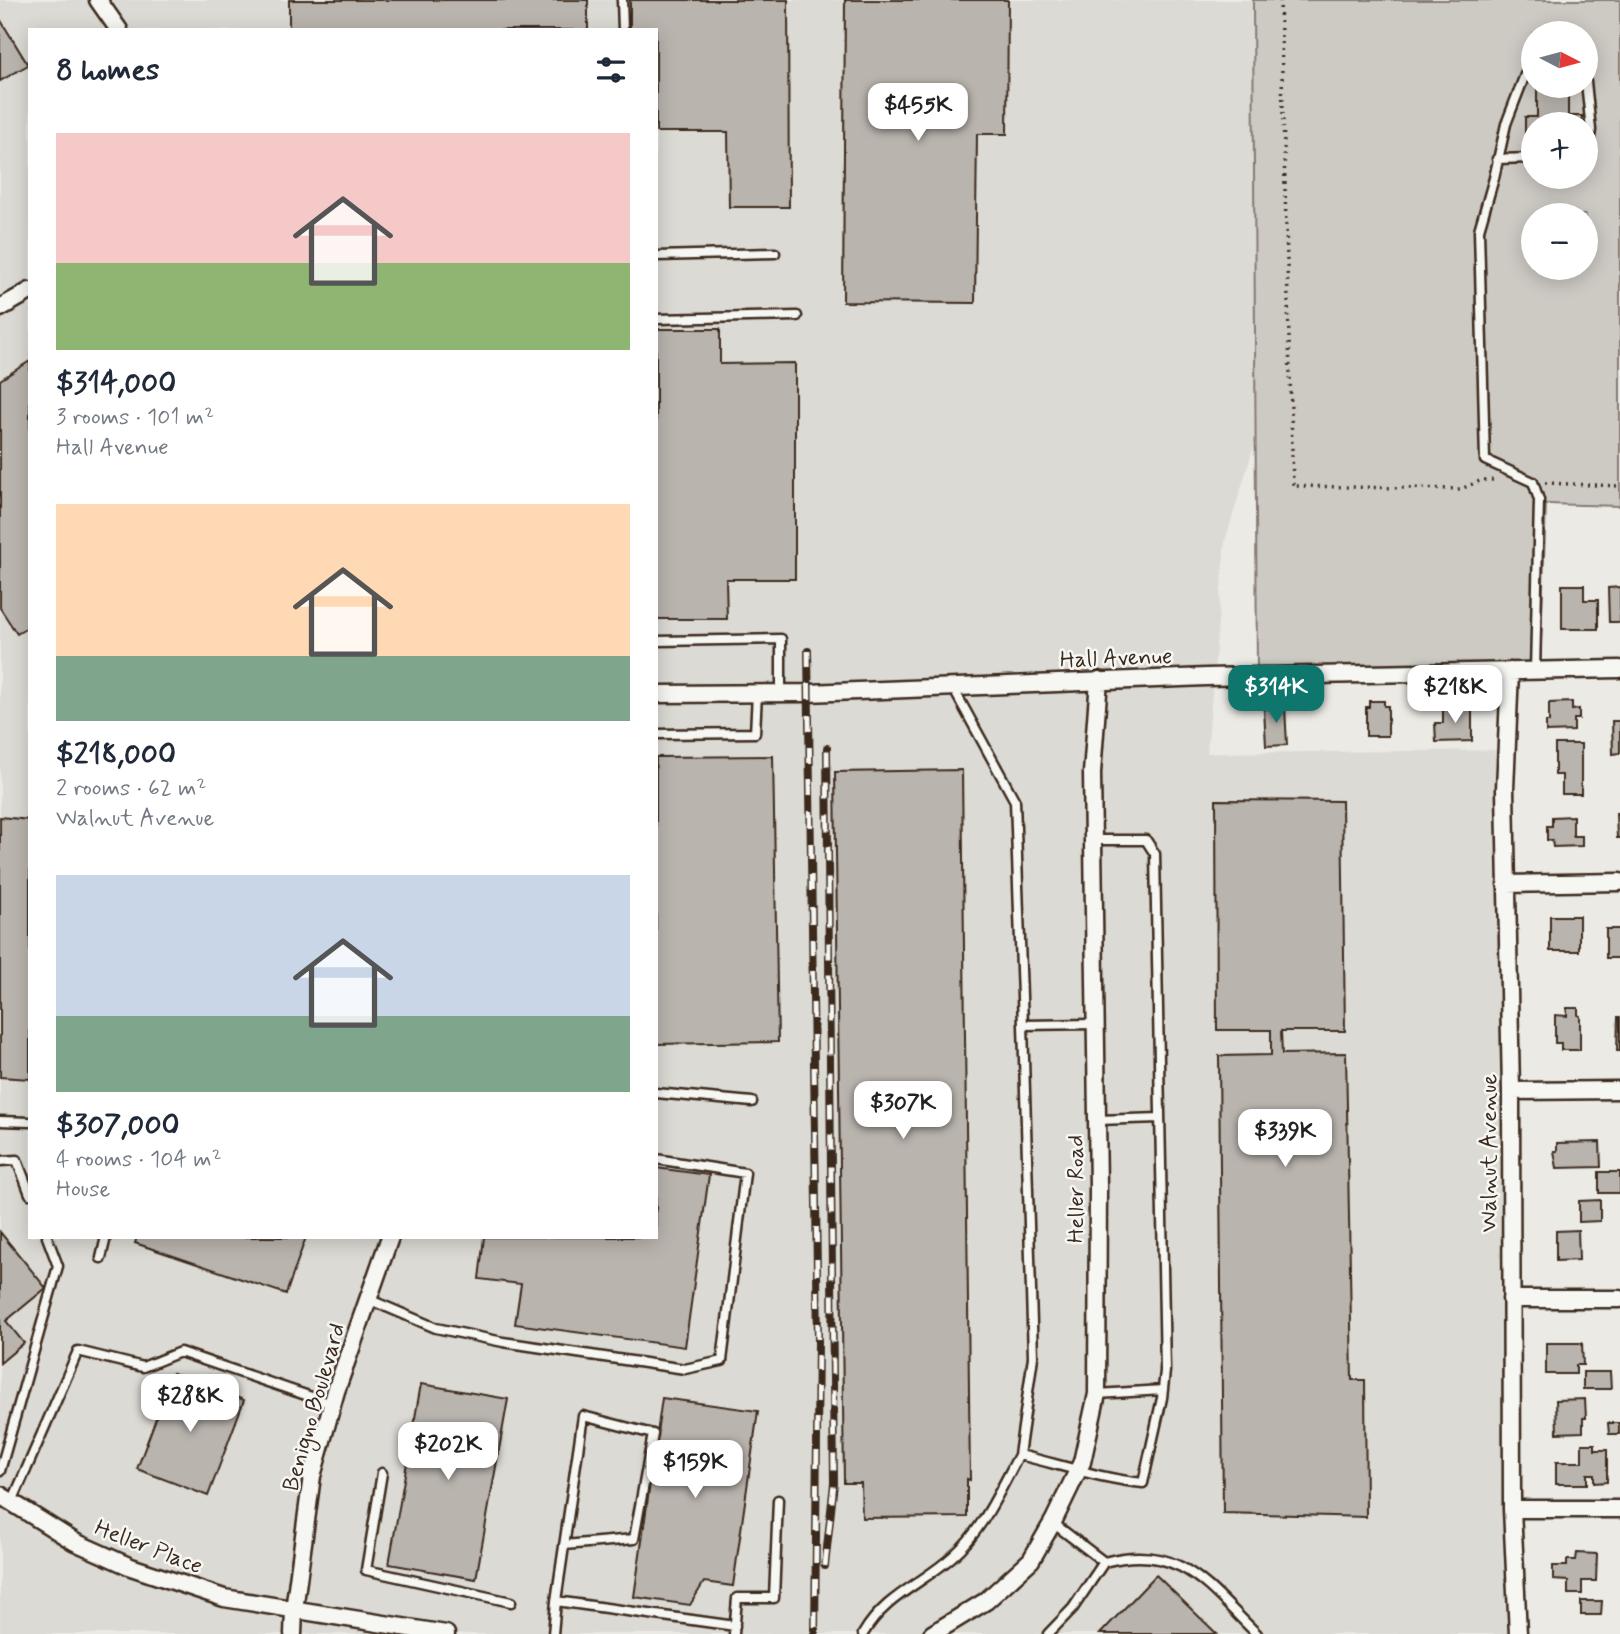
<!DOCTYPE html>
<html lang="en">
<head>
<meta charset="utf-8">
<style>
	body { margin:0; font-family:Mynerve,sans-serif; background:#f2f2f3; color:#1f2937; height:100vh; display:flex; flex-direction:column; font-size:26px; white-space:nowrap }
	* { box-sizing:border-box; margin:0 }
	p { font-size:23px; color:#747a83 }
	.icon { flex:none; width:38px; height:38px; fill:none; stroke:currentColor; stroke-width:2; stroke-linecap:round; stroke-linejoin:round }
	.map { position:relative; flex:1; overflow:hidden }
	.details { position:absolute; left:28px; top:28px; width:630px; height:1211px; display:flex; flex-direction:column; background:#fff; border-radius:0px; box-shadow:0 4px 18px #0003 }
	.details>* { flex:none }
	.needle { width:46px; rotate:96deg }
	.buttons { position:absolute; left:1521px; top:21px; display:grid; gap:14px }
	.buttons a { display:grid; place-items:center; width:77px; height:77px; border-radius:50%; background:#fff; box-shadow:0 4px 18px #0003; font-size:35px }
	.price { position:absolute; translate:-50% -60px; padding:0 16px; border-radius:14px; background:#fff; color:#222; font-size:23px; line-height:46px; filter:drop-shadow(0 2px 4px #0008) }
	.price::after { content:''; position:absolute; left:50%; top:42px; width:21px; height:16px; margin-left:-10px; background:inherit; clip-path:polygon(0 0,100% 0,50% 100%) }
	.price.selected { background:#0f766e; color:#fff }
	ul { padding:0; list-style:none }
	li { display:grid; align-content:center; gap:14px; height:371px; padding:0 28px }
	li span { display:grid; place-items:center; height:217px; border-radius:0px; color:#555 }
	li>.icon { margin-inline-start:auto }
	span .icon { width:126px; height:126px; fill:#fffc; stroke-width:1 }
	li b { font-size:30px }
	h2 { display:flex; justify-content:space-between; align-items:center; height:84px; padding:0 28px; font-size:30px }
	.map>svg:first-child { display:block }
</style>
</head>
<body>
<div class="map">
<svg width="1620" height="1634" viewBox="0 0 1620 1634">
	<rect width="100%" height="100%" fill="#ebeae5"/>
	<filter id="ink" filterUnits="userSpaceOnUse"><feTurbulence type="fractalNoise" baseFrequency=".0143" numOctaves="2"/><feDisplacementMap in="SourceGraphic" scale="14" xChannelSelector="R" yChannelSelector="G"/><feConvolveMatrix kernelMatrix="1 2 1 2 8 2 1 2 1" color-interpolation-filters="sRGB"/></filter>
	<g filter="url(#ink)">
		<path fill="#dcdad4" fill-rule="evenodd" d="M0,0h1269l10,364 -54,177 -18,212 301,-3 5,884h-1513zM30,30h626v1207h-626z"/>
		<path fill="#cdcac4" stroke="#847a71" stroke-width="2" fill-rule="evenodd" d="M1253,0h367v506l-74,-2 -6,164 -283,9zM1533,33h53v53h-53zM1533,124h53v53h-53zM1533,215h53v53h-53z"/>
		<path fill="#bab4ae" stroke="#3b2a1e" stroke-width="2" d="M289,0h299v30h-299z
			M630,0h158l1,207h-60l-1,-75h-72v-102h-26z
			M845,0h163l-1,134h-30l-2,169 -132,-1z
			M0,19l28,46 -28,16z
			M1537,86h31v30h14v8h-49v22h-8v-29h12z
			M656,329h64v35l75,-1v216h-69l1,40h-71z
			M30,361v265l-13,8 -17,-26v-228z
			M1562,585h22v15h14v29h-36z
			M1620,587v35h-11l-1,-34z
			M1369,701h15v5h4v30h-22v-29h3z
			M1572,702v8l7,-1v10h-5v12l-28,1v-10h3v-19z
			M1268,703h14l1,4h2l2,38 -21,1 -2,-37h4z
			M1472,706v35l-36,1 -1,-19h8v-16z
			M1612,721h8v32l-7,1z
			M1555,744h26v50h-19v-19h-7z
			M773,756l5,286 -122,2v-287z
			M962,770l8,710 -3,-1v38l-105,1 -1,-35h-17l-9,-711z
			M1216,800l126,1 3,230h-64l1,23 64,-1 6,327h13l1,137 -143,-4 -4,-457 52,-1v-25h-54z
			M1616,813h4v25h-3z
			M1573,816v20h9v10l-29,1 -1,-7h-5v-14h5v-9z
			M0,817l30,3v259l-30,-2z
			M1550,916h29v35h-29z
			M1606,929h14v29h-14z
			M1567,1008h11v7l2,1v34h-19v-7h-6v-28l12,1z
			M1618,1017h2v34h-3z
			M1600,1142l1,25 -44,1 -3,-17h3v-8z
			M656,1168l53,7 -24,172 -170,-23 6,-40 -42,-5 5,-42h172z
			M1599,1172h21v21h-21z
			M1600,1200v21l-21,1v-21z
			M1578,1230l1,30 -23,1v-30z
			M0,1232l46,56 -40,33 18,22 -24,20z
			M137,1237h169l-20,57 -151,-51z
			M1546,1343h36l1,22h-7v9h-30z
			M1583,1372h27l1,17h-28z
			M173,1373l71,27 -36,96 -71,-27z
			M421,1384l87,15 -32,180 -87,-15z
			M662,1398l96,13 -25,175 -29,-4 -14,23 -56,-8z
			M1585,1399l1,19h-3v14l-26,1 -1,-33z
			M1608,1423h11v11h-10z
			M1582,1444h13v6h12v32l-13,1v-9h-7v10h-31v-22h26z
			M1577,1553l20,1 -1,27h-14v13h-14v-13l-15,-1v-14h14v-6h9z
			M1156,1575l61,59h-117z
			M1581,1601h21l-1,14h-20z"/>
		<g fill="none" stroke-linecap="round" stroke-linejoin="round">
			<g stroke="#3b2a1e" stroke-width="13">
				<path id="service" d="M622,0l1,30
					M1533,54l-27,70 -12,54 -15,52 6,230 48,22 6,18 -4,171
					M1586,82l5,48 -3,22 -2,1
					M1497,159l36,-1
					M656,256l119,-3
					M656,319l141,-3
					M656,641l125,-2v54
					M952,686l63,115 8,224 73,-1
					M656,734l99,-1 2,-40
					M1023,1025l10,332 -14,98c43,10 79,23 124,28l19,-85 3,-27 -10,-517 -9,-14h-53
					M656,1093l96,9
					M1097,1120l63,-2
					M0,1121l30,1
					M0,1161l17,-1 13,34
					M101,1258l5,-21
					M368,1299l68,29 67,14 182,27 37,-8 23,-188 -89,-14
					M1097,1394l66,-4
					M0,1471l58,-205 -11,-29
					M382,1473l-16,97 145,32
					M12,1502l66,-151 65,16 37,-15 152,52
					M564,1545l70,-6 19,-105 -70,-18 -27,185 179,25
					M1104,1562c76,-21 104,25 153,72
					M553,1634l3,-33
					M734,1634l3,-36h37l4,-98
					M863,1634c22,-38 59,-50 90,-78 30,-26 47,-66 66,-101
					M1048,1634l25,-26 31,-46 -51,-39"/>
			</g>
			<g stroke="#3b2a1e" stroke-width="21">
				<path id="minor" d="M98,0l21,30
					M0,308l30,-17
					M1510,671l-5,118 6,302 1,418 6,125
					M656,694l152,-1 398,-16 414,-8
					M1506,884l114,-2
					M1511,1091l109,-1
					M1511,1299h109
					M0,1495l75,47 56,25 93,31 222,36
					M1512,1509h108
					M293,1634l1,-24 18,-134 24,-85 54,-154
					M932,1634l54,-33 45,-41 23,-40 28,-58 15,-68 1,-207 -6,-414 7,-93"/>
			</g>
			<path stroke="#3b2a1e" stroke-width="3.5" stroke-dasharray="2 5" stroke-linecap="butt" d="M1280,0l13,486 168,3 21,-9h14
				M1545,483l75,3"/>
			<use href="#service" stroke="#f6f6f2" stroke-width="8"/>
			<use href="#minor" stroke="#f6f6f2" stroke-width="16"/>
			<g stroke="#3b2a1e" stroke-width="8">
				<path id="rail" d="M808,651l10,689 -3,294
					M825,1566l9,-83 -7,-735"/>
			</g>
			<use href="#rail" stroke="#f6f6f2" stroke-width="5" stroke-dasharray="16" stroke-linecap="butt"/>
		</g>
	</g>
	<g text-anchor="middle" stroke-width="5" stroke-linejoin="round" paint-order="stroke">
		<g font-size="23" fill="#3b2a1e" stroke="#f6f6f2">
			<text transform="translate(1116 657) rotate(-2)" y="8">Hall Avenue</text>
			<text transform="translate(1488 1153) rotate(-90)" y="8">Walnut Avenue</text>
			<text transform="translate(1075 1189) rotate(-90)" y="8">Heller Road</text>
			<text transform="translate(313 1407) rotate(-74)" y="8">Benigno Boulevard</text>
			<text transform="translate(149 1546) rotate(21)" y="8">Heller Place</text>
		</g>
	</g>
</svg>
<div class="buttons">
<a><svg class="needle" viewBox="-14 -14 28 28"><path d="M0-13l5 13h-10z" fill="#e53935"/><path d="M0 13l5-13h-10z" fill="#747a83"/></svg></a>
<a>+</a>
<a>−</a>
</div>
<b class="price" style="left:918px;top:143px">$455K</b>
<b class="price selected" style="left:1276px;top:725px">$314K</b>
<b class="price" style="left:1455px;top:725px">$218K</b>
<b class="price" style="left:903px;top:1141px">$307K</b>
<b class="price" style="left:1285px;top:1169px">$339K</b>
<b class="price" style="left:190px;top:1434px">$288K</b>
<b class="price" style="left:448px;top:1482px">$202K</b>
<b class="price" style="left:695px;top:1500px">$159K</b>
<section class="details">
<h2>8 homes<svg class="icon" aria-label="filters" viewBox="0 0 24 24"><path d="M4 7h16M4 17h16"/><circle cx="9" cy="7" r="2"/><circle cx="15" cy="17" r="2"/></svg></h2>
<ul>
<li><span style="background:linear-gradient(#f6c9c9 60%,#8fb573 0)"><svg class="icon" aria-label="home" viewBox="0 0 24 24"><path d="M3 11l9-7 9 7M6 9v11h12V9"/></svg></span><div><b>$314,000</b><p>3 rooms · 101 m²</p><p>Hall Avenue</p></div></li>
<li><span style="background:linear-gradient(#ffd9b3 70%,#7fa58c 0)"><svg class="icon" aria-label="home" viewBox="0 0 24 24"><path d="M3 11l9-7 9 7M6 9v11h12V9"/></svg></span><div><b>$218,000</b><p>2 rooms · 62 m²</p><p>Walnut Avenue</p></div></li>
<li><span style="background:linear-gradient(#c9d6e8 65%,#7fa58c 0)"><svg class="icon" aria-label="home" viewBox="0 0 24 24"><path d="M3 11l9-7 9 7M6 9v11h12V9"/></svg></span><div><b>$307,000</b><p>4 rooms · 104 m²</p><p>House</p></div></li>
</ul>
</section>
</div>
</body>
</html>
